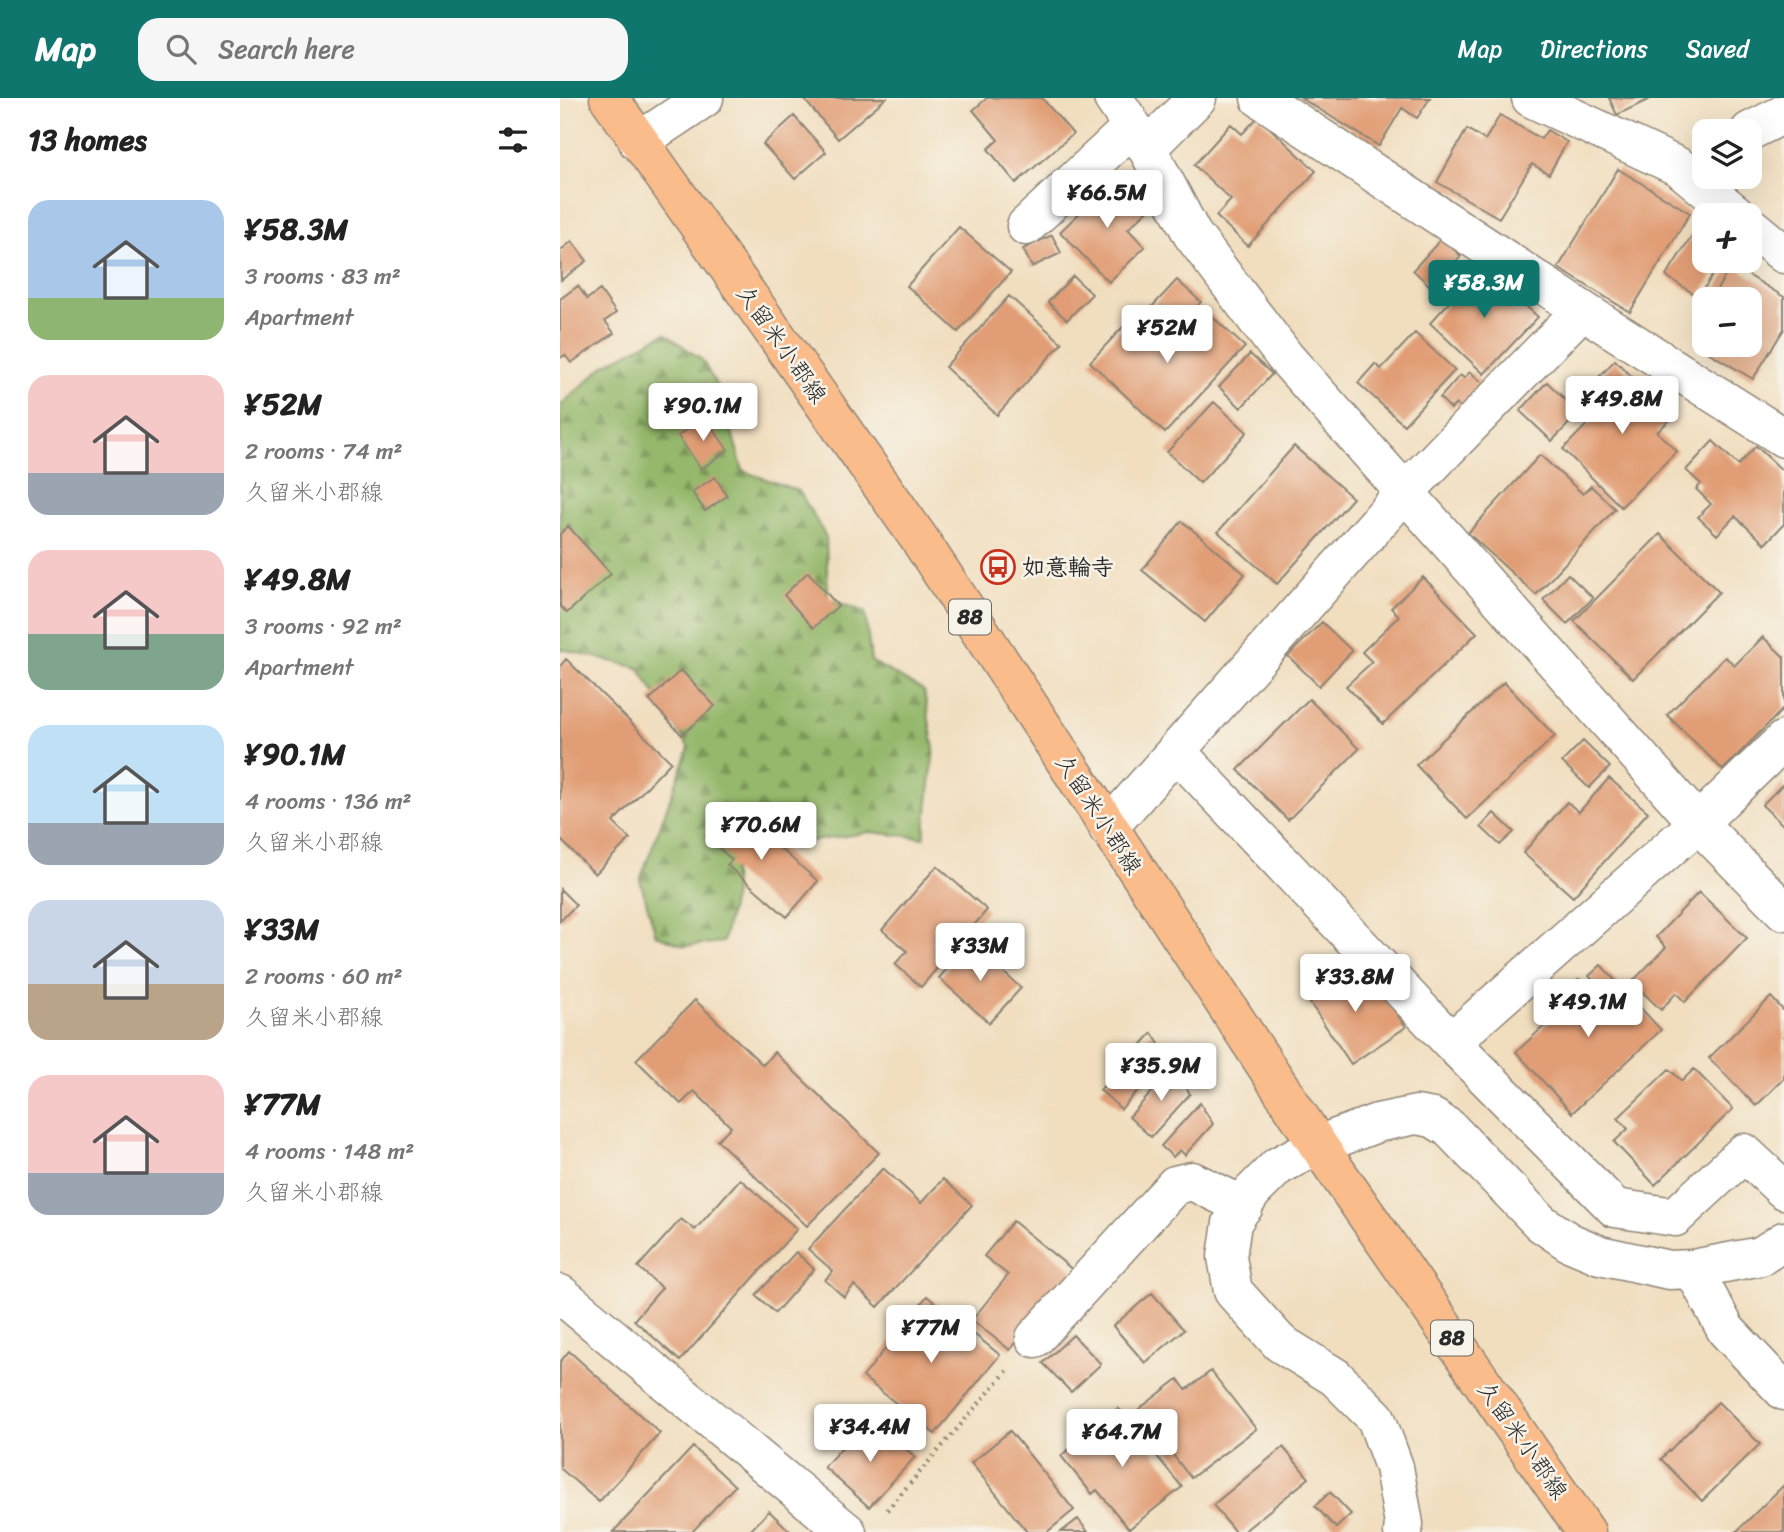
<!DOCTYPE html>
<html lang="en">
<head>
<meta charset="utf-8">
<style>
	body { margin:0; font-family:Sriracha,"Klee One",sans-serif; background:#f6f6f6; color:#222; height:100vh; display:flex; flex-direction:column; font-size:26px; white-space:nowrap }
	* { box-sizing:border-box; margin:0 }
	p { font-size:23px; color:#767676 }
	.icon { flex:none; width:38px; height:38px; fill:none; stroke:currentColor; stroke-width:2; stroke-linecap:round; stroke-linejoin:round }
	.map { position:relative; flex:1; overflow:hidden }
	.sheet { display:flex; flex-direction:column; background:#fff; width:560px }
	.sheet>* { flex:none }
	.tools { position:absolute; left:1132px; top:21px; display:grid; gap:14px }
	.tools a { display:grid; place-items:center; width:70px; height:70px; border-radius:14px; background:#fff; box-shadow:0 7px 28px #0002; font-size:35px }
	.price { position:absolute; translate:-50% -60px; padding:0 16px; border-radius:7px; background:#fff; color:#222; font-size:23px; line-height:46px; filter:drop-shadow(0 2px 4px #0008) }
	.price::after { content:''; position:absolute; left:50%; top:42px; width:21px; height:16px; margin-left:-10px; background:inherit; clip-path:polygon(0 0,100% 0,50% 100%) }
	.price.active { background:#0f766e; color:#fff }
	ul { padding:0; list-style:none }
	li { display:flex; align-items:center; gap:21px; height:175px; padding:0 28px }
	li span { display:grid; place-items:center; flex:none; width:196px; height:140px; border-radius:21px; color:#555 }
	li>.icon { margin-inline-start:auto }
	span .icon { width:84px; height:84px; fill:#fffc; stroke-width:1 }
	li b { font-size:30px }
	h2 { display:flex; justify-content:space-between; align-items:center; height:84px; padding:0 28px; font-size:30px }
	header { display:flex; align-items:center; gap:42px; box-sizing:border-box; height:98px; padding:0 35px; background:#0f766e; color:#fff }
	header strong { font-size:33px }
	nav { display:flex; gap:38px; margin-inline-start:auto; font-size:24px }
	.search { width:490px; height:63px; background:#f6f6f6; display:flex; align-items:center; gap:18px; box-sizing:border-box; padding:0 24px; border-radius:21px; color:#767676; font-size:26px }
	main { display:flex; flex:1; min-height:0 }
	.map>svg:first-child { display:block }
</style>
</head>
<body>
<header>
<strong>Map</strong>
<div class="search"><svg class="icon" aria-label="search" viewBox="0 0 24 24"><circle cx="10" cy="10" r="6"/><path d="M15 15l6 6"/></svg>Search here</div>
<nav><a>Map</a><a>Directions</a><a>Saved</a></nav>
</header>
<main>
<section class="sheet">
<h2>13 homes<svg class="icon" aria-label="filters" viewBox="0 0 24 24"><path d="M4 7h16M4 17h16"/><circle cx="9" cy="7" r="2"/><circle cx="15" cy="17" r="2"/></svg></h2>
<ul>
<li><span style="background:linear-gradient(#a9c7e8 70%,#8fb573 0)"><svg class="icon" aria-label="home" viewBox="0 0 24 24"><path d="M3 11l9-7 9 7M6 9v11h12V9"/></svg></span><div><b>¥58.3M</b><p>3 rooms · 83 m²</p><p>Apartment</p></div></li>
<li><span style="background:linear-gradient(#f6c9c9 70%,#9aa5b1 0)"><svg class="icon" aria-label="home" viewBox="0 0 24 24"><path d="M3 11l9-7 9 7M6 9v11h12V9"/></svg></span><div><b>¥52M</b><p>2 rooms · 74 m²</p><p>久留米小郡線</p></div></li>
<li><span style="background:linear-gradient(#f6c9c9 60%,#7fa58c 0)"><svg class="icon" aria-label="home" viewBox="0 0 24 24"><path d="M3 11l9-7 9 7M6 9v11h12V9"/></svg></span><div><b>¥49.8M</b><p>3 rooms · 92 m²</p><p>Apartment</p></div></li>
<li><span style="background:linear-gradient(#bfe0f5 70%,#9aa5b1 0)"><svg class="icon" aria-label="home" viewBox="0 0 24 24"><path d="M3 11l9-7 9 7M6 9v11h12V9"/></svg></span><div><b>¥90.1M</b><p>4 rooms · 136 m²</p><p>久留米小郡線</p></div></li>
<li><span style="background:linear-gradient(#c9d6e8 60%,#b9a48a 0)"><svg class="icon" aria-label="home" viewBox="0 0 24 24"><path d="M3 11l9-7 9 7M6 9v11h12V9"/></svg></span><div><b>¥33M</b><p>2 rooms · 60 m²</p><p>久留米小郡線</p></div></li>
<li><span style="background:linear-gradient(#f6c9c9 70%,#9aa5b1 0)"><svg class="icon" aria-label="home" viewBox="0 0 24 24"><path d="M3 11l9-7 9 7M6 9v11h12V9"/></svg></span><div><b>¥77M</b><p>4 rooms · 148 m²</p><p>久留米小郡線</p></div></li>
</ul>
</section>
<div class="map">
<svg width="1224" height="1434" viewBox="0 0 1224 1434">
	<defs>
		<pattern id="forest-firs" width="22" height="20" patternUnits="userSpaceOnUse" patternTransform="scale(1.75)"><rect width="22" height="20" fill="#95b86c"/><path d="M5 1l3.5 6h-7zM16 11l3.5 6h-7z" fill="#7a9659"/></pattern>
	</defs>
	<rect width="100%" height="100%" fill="#f7f3e8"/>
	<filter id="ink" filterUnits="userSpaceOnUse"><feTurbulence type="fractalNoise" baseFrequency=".0143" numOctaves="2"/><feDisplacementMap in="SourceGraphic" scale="14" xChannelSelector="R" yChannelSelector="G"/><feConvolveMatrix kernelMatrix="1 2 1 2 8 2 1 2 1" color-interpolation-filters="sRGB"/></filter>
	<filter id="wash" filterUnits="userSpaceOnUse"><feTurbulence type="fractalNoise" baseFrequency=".00686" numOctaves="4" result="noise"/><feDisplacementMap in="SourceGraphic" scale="28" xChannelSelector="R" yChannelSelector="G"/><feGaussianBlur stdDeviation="1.57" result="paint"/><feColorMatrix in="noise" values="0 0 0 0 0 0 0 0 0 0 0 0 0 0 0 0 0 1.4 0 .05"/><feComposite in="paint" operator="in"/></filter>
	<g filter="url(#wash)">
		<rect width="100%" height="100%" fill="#f1debf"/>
		<path fill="url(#forest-firs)" stroke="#60724c" stroke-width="2" d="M105,235l37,27 19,33 22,78 56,20 27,46 2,62 37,13 6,49 53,30 10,58 -10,89 -54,-6 -69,11 -45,-29 -24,38 2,42 -11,48 -38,4 -29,-11 -16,-55 49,-132 -50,-80 -77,-19 -2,1v-244l45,-41z"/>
		<g id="blocks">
			<path fill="#e19e76" d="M243,0h83l-48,41z
				M427,0h55l31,36 -57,49 -28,-34 10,-9 -25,-30z
				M741,0h129l-13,20 -15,-10 -23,38z
				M1049,0h43l-35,17z
				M940,17l41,24 6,-9 20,12 -18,32 -17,-10 -33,54 -62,-36 30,-53 18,11z
				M234,18l32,36 -31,27 -32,-35z
				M698,19l58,54 -68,75 -32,-30 15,-16 -37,-35 37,-41 11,10z
				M1058,71l72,44 -60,99 -72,-44z
				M555,80l32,33 -19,18 17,18 -36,35 -49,-50z
				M399,129l52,45 -53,60 -51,-46z
				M1136,131l8,5v27h17l-22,36 -33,-21z
				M492,137l9,18 -29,14 -9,-18z
				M882,140l19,18 -30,31 -18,-17z
				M12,143l15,20 -26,19 -1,-29z
				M1172,167l52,32v32l-31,50 -57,-34 8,-14v14h46v-46h-39z
				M923,168l55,51 -54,57 -54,-51z
				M513,178l19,18 -25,26 -19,-18z
				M617,182l24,22 -30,31 -23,-22z
				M18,188l9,13 13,-9 16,23 -11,8 9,12 -43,30 -6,-8 -5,3v-59z
				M449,198l53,47 -65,72 -52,-48z
				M642,209l43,40 -80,86 -75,-71 47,-50 33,31z
				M855,235l40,37 -51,55 -46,-42 17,-19 6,5z
				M690,256l22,20 -31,34 -22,-21z
				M1055,262l58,57 -16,15 20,19 -56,56 -58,-58 42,-43 -17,-17z
				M910,274l14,12 -23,26 -5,-6 -5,5 -11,-11 20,-23 4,3z
				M987,284l32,31 -27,28 -32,-30z
				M654,304l33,30 -47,51 -33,-31z
				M145,319l23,33 -27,19 -23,-33z
				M1153,343l25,24 18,-19 28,26v52l-19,20 -30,-28 -18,19 -19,-18 13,-13 -15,-15 5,-5 -15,-14z
				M734,348l59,52 -76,86 -59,-52z
				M980,357l43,39 8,-8 24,23 -79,86 -68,-62z
				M155,379l12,19 -22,15 -13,-19z
				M622,423l63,53 -40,48 -63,-52z
				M8,428l43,48 -44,39 -7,-7v-72z
				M1100,436l59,58 -86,87 -59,-58z
				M248,474l30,34 -25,22 -29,-33z
				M1008,476l25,24 -26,26 -24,-24z
				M863,479l54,56 -94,91 -37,-38 26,-24 -10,-10 37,-36 -8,-8z
				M762,524l30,29 -33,35 -31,-30z
				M1203,539l21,20v51l-61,62 -56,-55 58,-58 10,8z
				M6,561l105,103 -58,60 17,17 -35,35 -35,-35v-173z
				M121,572l34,36 -33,29 -33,-35z
				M944,584l51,54 -88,83 -51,-54z
				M749,601l50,50 -71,71 -50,-50z
				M1023,643l27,26 -21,21 -27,-26z
				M1049,680l39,34 -75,85 -50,-44 44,-51 12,10z
				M1224,685v43l-22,-21z
				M171,708l87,75 -31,36 -60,-52 5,-5 -26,-24z
				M934,715l20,19 -14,13 -19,-18z
				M377,768l50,44 -66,77 -26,-23 12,-13 -25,-21z
				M0,791l16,16 -16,16z
				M1139,794l48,46 -62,64 -9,-9 -15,17 -29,-28 34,-35 -10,-10z
				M410,844l51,46 -32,35 -50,-45z
				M793,866l23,33 6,-4 24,34 -55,37 -45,-67z
				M1041,867l60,65 -89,83 -56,-61 39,-36 -8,-8 32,-29 7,9 8,-7 -5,-5z
				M1211,899l13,14v67l-28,28 -47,-48z
				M135,902l68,65 11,-13 105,101 -72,73 -90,-86 14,-13 -37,-36 -13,13 -45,-44z
				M592,935l16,25 -47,51 -21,-19z
				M615,969l15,27 -39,43 -22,-20z
				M1109,971l13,12 12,-12 39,40 -78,76 -41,-43 14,-13 -10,-11z
				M640,1005l13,21 -28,31 -5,-5 -7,7 -12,-11z
				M323,1070l38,35 22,-24 29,26 -94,102 -24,-22 -10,12 -19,-17 8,-9 -25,-22z
				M180,1081l57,50 -117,132 -46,-41 28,-32 -24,-21 43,-48 14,11z
				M453,1123l61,50 -64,79 -38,-30 36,-45 -24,-19z
				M236,1154l18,17 -39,44 -19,-18z
				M592,1195l32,37 -39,33 -32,-37z
				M367,1198l73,59 -65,79 -72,-57z
				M513,1237l28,29 -30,28 -28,-29z
				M9,1253l91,82 -61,69 -39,-34v-106z
				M651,1273l45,58 -65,49 -53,-68 40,-31 8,11z
				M1158,1304l42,42 -58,57 -41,-42z
				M558,1310l64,79 -53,42 -32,-39 -5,4 -31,-38z
				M320,1327l35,32 -46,50 -45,-40 31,-34 10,8z
				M450,1333l64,79 -27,22h-20l-56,-69z
				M133,1349l42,39 -43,46h-79z
				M723,1349l26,31 -66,54h-8l-22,-27z
				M1224,1387v47h-48z
				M770,1394l21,22 -15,14 -21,-22z
				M209,1413l22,21h-42z
				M518,1421l10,13h-27z"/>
		</g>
	</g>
	<g filter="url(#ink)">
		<use href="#blocks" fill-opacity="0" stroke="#8e8475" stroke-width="2"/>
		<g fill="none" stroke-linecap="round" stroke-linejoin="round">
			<g stroke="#8e8475" stroke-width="41">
				<path id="minor" d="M553,0l34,50 45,86 93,123 413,466 86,88
					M700,0l322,212 202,128
					M971,0l148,69 58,48
					M1190,33l34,-17
					M78,44l66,-44
					M587,50l50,-50
					M466,128l106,-99
					M1190,128l34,28
					M616,653l275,291 164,166 60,9 69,-64 40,37
					M548,730l296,-335 178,-183
					M891,944l247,-219 86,-83
					M1133,1171l33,61 58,61
					M0,1196l287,238
					M475,1240l140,-153 17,-4 52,25
					M843,1434l1,-8 -10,-57 -18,-49 -41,-41 -55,-34 -47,-52 -6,-34 5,-34 20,-31 26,-26 40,-21 59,-22 39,-8 17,3 16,10 92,95 28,19 31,13 69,15 24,-1 68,-13 23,-15"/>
			</g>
			<g stroke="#8e8475" stroke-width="41">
				<path id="major" d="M49,0l311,442 398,605 268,387"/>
			</g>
			<path stroke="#8e8475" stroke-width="4.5" stroke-dasharray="2 5" stroke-linecap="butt" d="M327,1412l120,-139"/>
			<use href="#minor" stroke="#fff" stroke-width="38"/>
			<use href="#major" stroke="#fabc8b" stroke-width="38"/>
		</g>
	</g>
	<defs>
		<g id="bus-ring" transform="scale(1.75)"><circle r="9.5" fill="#f7f3e8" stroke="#c8321e" stroke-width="1.5"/><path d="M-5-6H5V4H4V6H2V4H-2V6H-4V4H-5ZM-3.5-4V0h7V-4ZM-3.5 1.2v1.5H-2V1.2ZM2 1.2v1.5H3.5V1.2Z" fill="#c8321e"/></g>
	</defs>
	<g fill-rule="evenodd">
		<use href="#bus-ring" x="438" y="469"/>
	</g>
	<g text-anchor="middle" stroke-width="5" stroke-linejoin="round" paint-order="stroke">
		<g fill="#f7f3e8" stroke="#686764" stroke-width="2">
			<rect x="389" y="501.5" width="42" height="35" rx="5"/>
			<rect x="871" y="1222.5" width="42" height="35" rx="5"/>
		</g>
		<g font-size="21" font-weight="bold" fill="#2b2b2b">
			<text x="410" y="526">88</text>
			<text x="892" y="1247">88</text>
		</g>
		<g font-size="23" fill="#2b2b2b" stroke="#f7f3e8">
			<text transform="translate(222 246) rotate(55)" y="8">久留米小郡線</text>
			<text transform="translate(539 716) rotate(57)" y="8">久留米小郡線</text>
			<text transform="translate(963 1342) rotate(55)" y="8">久留米小郡線</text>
		</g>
		<g font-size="23" font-weight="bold" fill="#2b2b2b" stroke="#f7f3e8" text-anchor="start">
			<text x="462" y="477">如意輪寺</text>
		</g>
	</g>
</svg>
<div class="tools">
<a><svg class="icon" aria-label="layers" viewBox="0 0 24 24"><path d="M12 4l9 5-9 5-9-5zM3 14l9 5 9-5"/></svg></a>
<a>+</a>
<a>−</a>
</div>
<b class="price" style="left:547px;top:132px">¥66.5M</b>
<b class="price active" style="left:924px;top:222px">¥58.3M</b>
<b class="price" style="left:607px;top:267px">¥52M</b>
<b class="price" style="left:1062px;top:338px">¥49.8M</b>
<b class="price" style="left:143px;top:345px">¥90.1M</b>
<b class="price" style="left:201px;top:764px">¥70.6M</b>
<b class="price" style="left:420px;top:885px">¥33M</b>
<b class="price" style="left:795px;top:916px">¥33.8M</b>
<b class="price" style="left:1028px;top:941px">¥49.1M</b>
<b class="price" style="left:601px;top:1005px">¥35.9M</b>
<b class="price" style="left:371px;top:1267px">¥77M</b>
<b class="price" style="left:310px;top:1366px">¥34.4M</b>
<b class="price" style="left:562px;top:1371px">¥64.7M</b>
</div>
</main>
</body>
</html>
